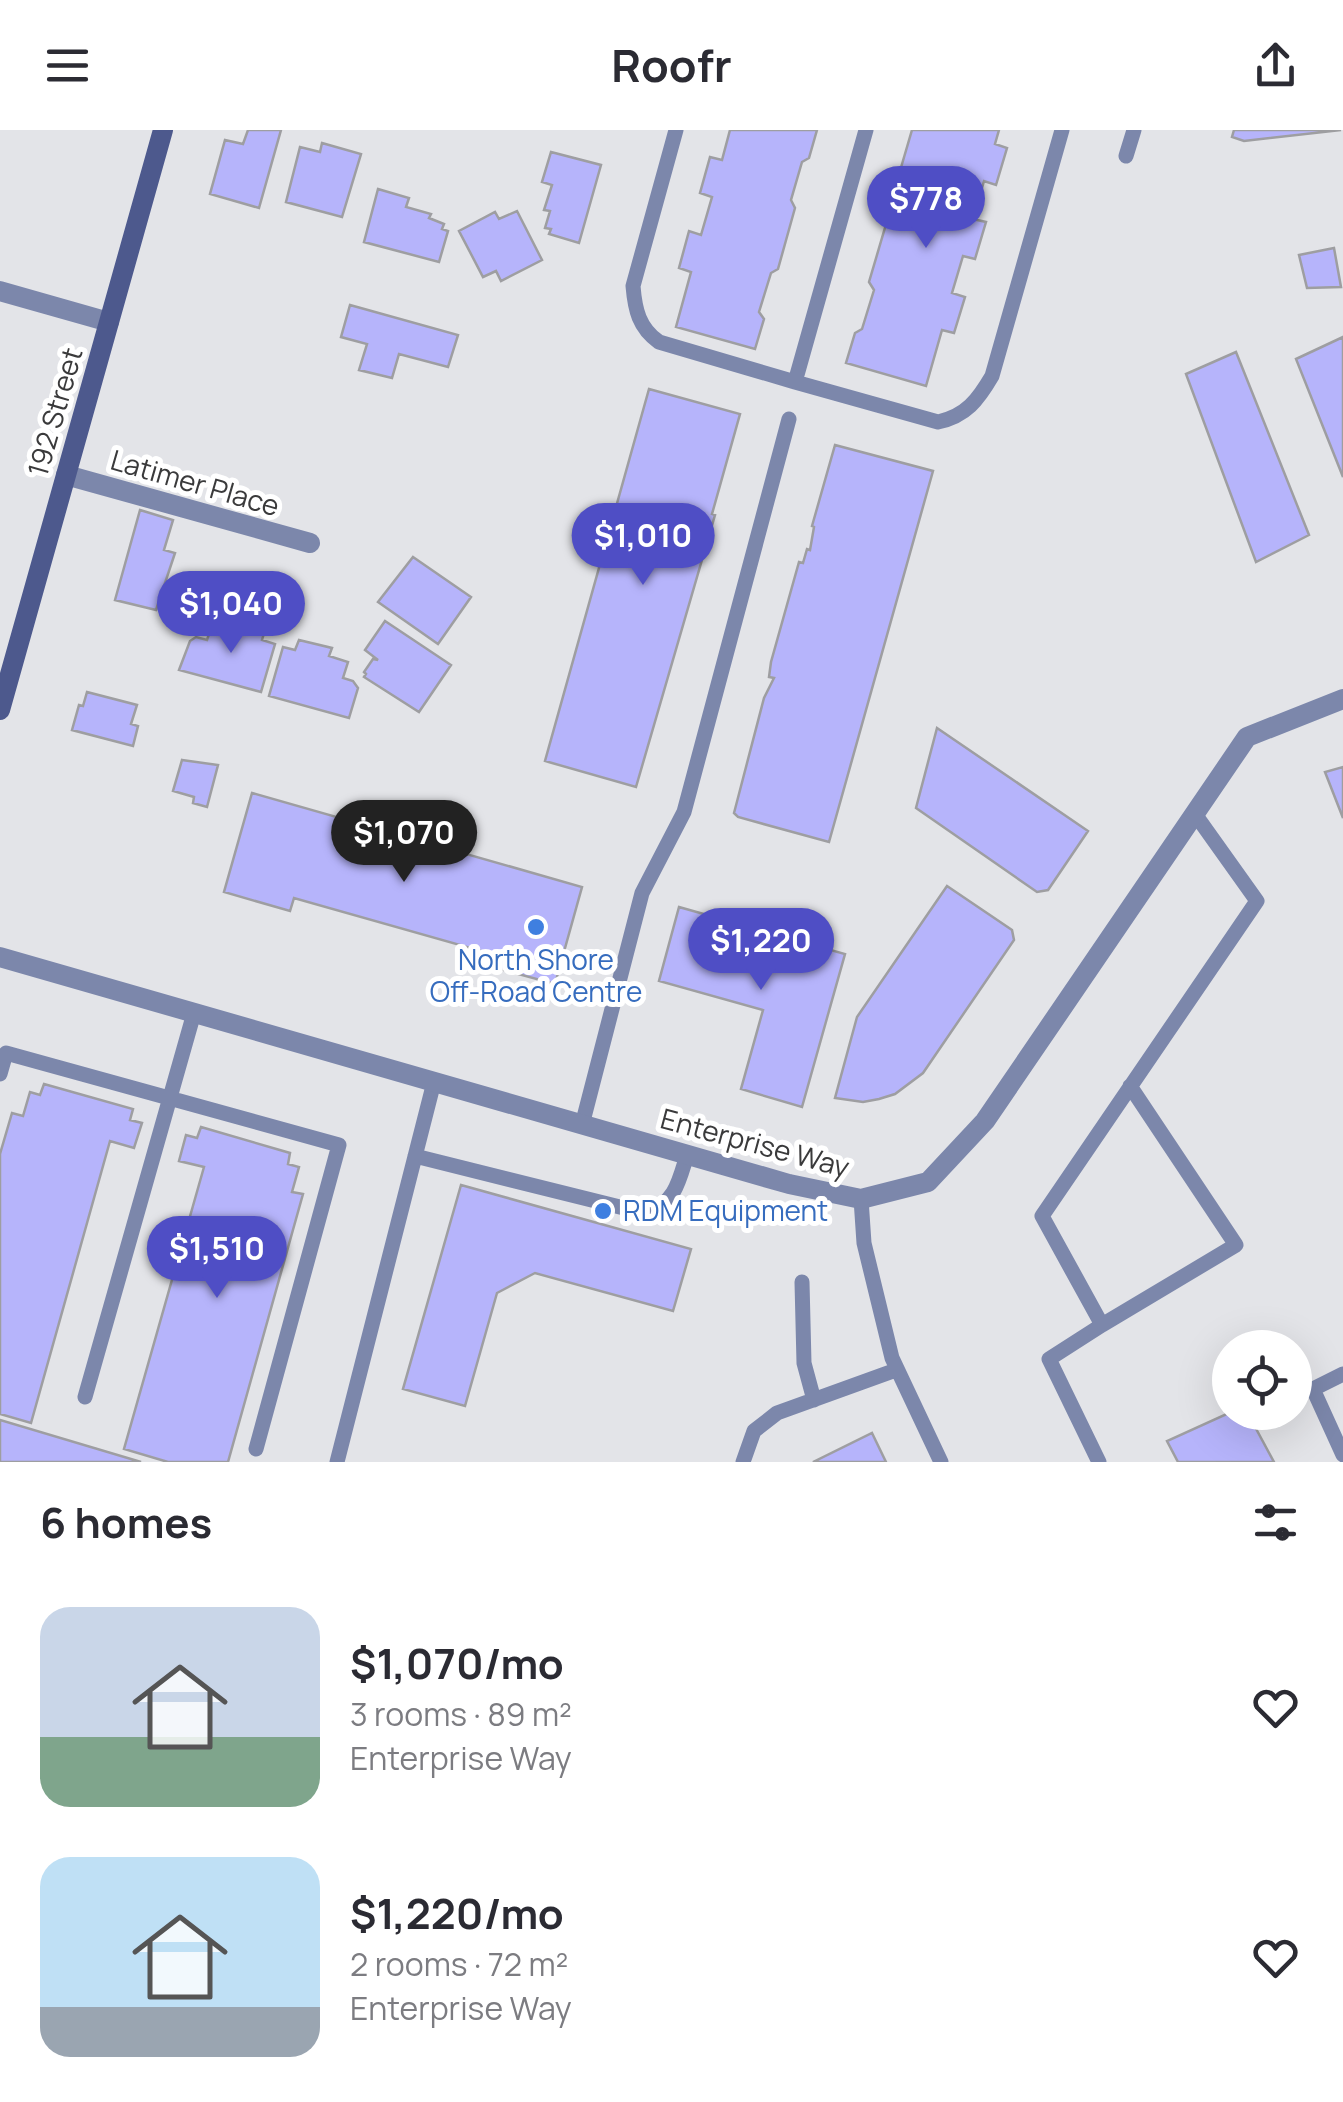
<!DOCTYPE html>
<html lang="en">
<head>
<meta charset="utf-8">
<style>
	body { margin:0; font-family:Manrope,sans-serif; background:#f7f7f7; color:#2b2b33; height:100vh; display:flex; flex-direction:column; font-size:38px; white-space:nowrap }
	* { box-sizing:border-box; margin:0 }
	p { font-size:32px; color:#7c7c81 }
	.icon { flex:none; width:55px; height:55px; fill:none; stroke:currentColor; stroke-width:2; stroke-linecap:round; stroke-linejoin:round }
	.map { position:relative; height:1332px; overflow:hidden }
	.side { display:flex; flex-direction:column; background:#fff; flex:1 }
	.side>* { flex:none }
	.fabs { position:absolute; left:1212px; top:1200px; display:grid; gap:20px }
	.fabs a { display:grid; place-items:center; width:100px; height:100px; border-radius:50%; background:#fff; box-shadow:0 10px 40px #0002; font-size:50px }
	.price { position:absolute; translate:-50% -85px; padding:0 22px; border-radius:35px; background:#4f4ec5; color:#fff; font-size:32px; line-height:65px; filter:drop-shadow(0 2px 5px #0008) }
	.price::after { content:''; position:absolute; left:50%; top:60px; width:30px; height:22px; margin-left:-15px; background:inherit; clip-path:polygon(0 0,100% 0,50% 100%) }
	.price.selected { background:#222; color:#fff }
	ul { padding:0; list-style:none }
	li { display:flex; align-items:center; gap:30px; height:250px; padding:0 40px }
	li span { display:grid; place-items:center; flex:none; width:280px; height:200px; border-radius:30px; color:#555 }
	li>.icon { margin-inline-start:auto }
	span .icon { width:120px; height:120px; fill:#fffc; stroke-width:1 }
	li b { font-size:42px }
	h2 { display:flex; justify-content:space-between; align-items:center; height:120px; padding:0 40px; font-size:42px }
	header { display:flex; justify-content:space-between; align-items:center; height:130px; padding:0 40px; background:#fff; font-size:45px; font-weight:700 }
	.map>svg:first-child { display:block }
</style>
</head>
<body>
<header><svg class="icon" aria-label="menu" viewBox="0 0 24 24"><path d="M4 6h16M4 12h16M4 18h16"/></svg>Roofr<svg class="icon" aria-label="share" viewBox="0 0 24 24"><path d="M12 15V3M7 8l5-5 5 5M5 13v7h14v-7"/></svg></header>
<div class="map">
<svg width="1343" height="1332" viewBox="0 0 1343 1332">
	<rect width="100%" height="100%" fill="#e3e4e8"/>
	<path fill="#b6b4fb" stroke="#9e9ea1" stroke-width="2.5" d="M248,0h33l-22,78 -49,-14 15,-54 18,4z
		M730,0h87l-8,28 -7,4 -11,38 4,8 -17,61 -7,4 -12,39 5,7 -9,30 -79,-22 15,-55 -12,-4 10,-37 12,4 11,-38 -12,-4 10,-36 12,3z
		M912,0h87l-4,14 12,4 -11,37 -12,-4 -11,38 13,3 -11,37 -12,-3 -11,37 13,4 -11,36 -12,-3 -16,56 -80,-23 9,-30 7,-4 12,-39 -5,-8 18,-61 7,-3 11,-39 -5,-8z
		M1234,0h107l-97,11 -12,-4z
		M322,13l39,11 -19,63 -56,-15 14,-55 20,5z
		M551,22l50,13 -22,78 -30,-9 2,-5 -6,-1 5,-17 -6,-1 8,-25 -10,-3z
		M378,59l31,9 -3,9 25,7 -2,4 15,6 -2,5 6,2 -9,31 -75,-20z
		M517,81l25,49 -41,21 -5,-10 -13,6 -24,-46 36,-19 4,7z
		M1334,118l7,39 -34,1 -8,-33z
		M350,175l108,30 -10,32 -49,-13 -7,24 -33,-8 8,-26 -26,-7z
		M1343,207v140l-47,-118z
		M1236,222l73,183 -53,27 -70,-188z
		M649,259l91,25 -28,100 3,1 -79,272 -91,-26z
		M835,315l98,26 -104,371 -91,-25 -4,-4 30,-115 10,-20 -5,-1 2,-15 28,-100 4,1 4,-14 3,1 4,-23 -2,-1z
		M140,380l33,10 -9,30 11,3 -19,57 -41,-10z
		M413,427l58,40 -33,47 -60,-42z
		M385,491l66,44 -32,47 -55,-35 2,-3 -2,-2 9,-13 5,1 -13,-10z
		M234,492l31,8 -3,10 13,4 -14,48 -82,-22 11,-29 6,-4 11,3 4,-12 6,-4 15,4z
		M299,510l33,8 -3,8 19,6 -5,16 10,3 5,7 -9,30 -80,-22 14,-49 12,3z
		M87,562l50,13 -6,19 7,2 -5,20 -61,-16 7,-25 4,1z
		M937,598l151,103 -40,59 -11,2 -121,-84z
		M182,630l36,5 -11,42 -14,-4 1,-6 -21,-6z
		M1343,637v51l-18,-46z
		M252,663l330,94 -27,97 -66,-18 3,-12 -198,-56 -4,13 -66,-19z
		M947,756l65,44 2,10 -91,133 -28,21 -16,5 -16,3 -28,-4 22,-81z
		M679,777l166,47 -43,153 -61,-18 22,-79 -104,-29z
		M44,954l89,25 -3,11 12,3 -8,25 -24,-7 -79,282 -31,-9v-260l12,-41 11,3 7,-24 10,3z
		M201,997l89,26 -2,11 11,3 -7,25 11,2 -75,268h-60l-44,-13 80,-282 -25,-6 7,-26 11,3z
		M461,1055l230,64 -18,62 -138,-38 -38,20 -32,113 -62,-17z
		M1231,1282h16l27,50h-96l-11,-21z
		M0,1290l141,42h-141z
		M872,1303l14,29h-73z"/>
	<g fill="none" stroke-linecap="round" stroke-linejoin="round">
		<path stroke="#7c87ab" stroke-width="15" d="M676,0l-43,156c2,24 6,42 26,56l136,40 71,-252
			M1126,26l8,-26
			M795,252l143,40c28,-6 40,-22 54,-46l70,-246
			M0,944l6,-21 333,92 -83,304
			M582,995l60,-232 42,-81 105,-393
			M415,1026l233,58c28,-15 30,-30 39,-59
			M861,1069l3,44 28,115 49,104
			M802,1152l2,81 10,37
			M1102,1195l134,-80 -106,-159
			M1343,1244l-30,15 30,66
			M85,1267l109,-384
			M337,1332l97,-380
			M743,1332l11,-31 23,-18 119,-43
			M1099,1332l-50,-103 53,-34 -60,-109 215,-315 -62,-87"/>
		<path stroke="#7c87ab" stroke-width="20" d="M0,161l109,31
			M66,345l244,68
			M0,827l789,227 72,15 67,-17 57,-61 262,-384 96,-38"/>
		<path stroke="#4d598d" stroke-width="20" d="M0,580l163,-580"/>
	</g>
	<g fill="#3f7fe0" stroke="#fff" stroke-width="4">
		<circle cx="536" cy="797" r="10"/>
		<circle cx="603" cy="1081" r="10"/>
	</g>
	<g text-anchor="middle" stroke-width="10" stroke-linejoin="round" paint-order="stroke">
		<g font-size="28" fill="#3a3a3b" stroke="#fff">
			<text transform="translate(55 282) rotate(-74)" y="10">192 Street</text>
			<text transform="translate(195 353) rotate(16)" y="10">Latimer Place</text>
			<text transform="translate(755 1013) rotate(15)" y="10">Enterprise Way</text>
		</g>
		<g font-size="28" fill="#366cbe" stroke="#fff">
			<text x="536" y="840">North Shore<tspan x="536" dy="32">Off-Road Centre</tspan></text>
			<text x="623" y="1091" text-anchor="start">RDM Equipment</text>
		</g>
	</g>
</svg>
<div class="fabs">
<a><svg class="icon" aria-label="locate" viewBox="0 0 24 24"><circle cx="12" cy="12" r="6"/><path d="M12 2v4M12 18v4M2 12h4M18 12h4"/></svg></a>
</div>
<b class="price" style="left:926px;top:121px">$778</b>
<b class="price" style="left:643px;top:458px">$1,010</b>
<b class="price" style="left:231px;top:526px">$1,040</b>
<b class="price selected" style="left:404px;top:755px">$1,070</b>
<b class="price" style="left:761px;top:863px">$1,220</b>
<b class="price" style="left:217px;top:1171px">$1,510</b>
</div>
<section class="side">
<h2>6 homes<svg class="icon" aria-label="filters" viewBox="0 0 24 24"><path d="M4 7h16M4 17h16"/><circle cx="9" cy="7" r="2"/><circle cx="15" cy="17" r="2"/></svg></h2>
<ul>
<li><span style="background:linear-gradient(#c9d6e8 65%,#7fa58c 0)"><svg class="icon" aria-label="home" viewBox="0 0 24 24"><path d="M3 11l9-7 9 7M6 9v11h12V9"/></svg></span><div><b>$1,070/mo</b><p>3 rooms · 89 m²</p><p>Enterprise Way</p></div><svg class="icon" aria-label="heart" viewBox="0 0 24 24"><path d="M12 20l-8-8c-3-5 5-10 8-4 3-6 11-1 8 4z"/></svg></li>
<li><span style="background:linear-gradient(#bfe0f5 75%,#9aa5b1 0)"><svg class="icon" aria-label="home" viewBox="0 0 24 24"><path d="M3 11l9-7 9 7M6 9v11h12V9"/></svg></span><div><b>$1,220/mo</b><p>2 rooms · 72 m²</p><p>Enterprise Way</p></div><svg class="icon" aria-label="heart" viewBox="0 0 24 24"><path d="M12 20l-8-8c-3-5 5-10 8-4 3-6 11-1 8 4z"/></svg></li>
</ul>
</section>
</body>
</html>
